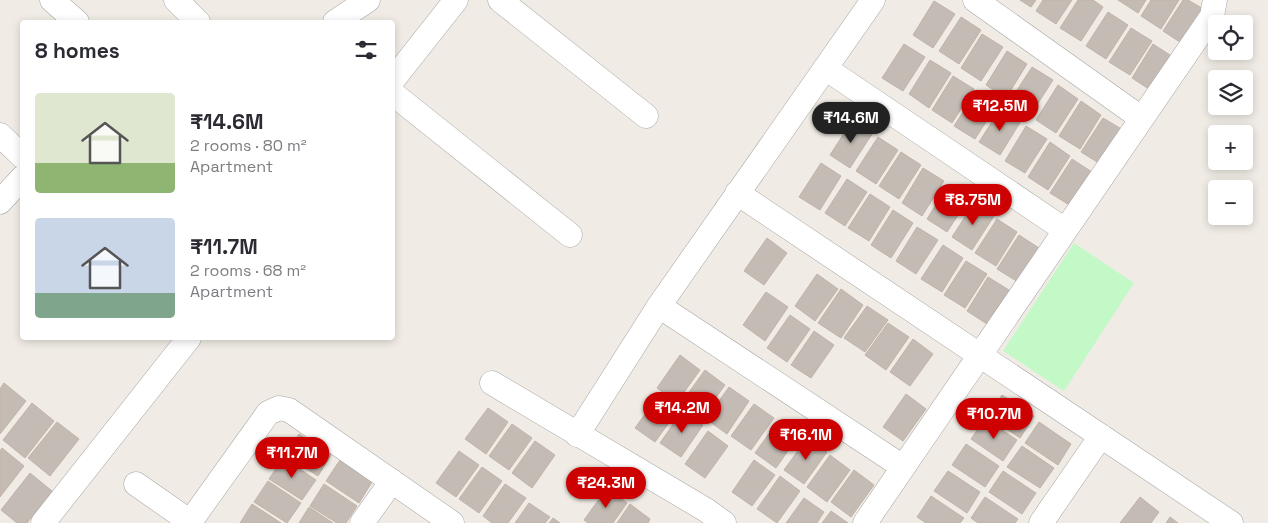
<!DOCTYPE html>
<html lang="en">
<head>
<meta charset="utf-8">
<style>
	body { margin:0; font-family:"Space Grotesk",sans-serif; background:#f2f2f3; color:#2b2b33; height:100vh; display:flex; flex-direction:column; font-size:19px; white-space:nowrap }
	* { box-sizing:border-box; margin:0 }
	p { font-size:16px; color:#7c7c81 }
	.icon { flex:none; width:28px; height:28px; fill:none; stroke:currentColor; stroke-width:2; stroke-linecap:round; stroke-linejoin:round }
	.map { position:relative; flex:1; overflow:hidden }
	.details { position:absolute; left:20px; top:20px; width:375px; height:320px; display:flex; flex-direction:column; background:#fff; border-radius:5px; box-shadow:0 2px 8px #0003 }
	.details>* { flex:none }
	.tools { position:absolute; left:1208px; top:15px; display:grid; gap:10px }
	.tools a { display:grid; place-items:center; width:45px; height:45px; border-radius:5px; background:#fff; box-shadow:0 2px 8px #0003; font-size:25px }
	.price { position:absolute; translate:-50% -42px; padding:0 11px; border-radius:18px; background:#cd0002; color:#fff; font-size:16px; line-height:32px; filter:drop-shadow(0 1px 2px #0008) }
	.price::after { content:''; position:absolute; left:50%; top:30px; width:15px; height:11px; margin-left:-8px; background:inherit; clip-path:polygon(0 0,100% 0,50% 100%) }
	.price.current { background:#222; color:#fff }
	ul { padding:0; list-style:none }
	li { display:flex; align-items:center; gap:15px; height:125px; padding:0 15px }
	li span { display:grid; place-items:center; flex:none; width:140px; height:100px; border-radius:5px; color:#555 }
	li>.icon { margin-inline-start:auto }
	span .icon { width:60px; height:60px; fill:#fffc; stroke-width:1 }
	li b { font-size:21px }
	h2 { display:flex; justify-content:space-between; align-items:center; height:60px; padding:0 15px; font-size:21px }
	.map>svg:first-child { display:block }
</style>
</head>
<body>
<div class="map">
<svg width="1268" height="523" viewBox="0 0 1268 523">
	<rect width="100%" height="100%" fill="#f0ece5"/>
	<path fill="#c2f9c6" d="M1074,243l60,40 -70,108 -61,-40z"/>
	<path fill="#c4bcb4" stroke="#c1b2a7" d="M1020,0h16l-5,7z
		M1043,0h29l-16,24 -20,-13z
		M1078,0h15l10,7 -22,34 -21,-13z
		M1118,0h28l-8,13z
		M1151,0h28l-18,29 -20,-13z
		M1183,0h5l17,10 -22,34 -20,-13z
		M934,1l21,13 -22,34 -20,-13z
		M1108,12l20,13 -22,34 -20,-13z
		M961,17l20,13 -22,34 -20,-13z
		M1131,28l21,13 -22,34 -21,-13z
		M982,34l21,13 -22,34 -20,-13z
		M904,44l21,13 -22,34 -21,-13z
		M1153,44l20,13 -21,34 -20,-13z
		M1007,51l20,13 -21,34 -20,-13z
		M930,60l21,13 -22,35 -20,-14z
		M1032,67l21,13 -22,34 -21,-13z
		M953,76l21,13 -22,34 -20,-13z
		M1058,85l20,14 -22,34 -20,-13z
		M976,92l21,13 -22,34 -21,-13z
		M1081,101l20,14 -21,34 -21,-13z
		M1001,108l20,13 -21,34 -21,-13z
		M1103,118l20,12 -21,35 -21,-13z
		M852,121l20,13 -22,34 -20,-13z
		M1026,126l21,13 -22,34 -20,-12z
		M878,137l20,13 -22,34 -20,-13z
		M1050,142l20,14 -22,34 -20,-13z
		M901,152l20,13 -22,34 -20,-13z
		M1072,159l20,13 -21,34 -21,-13z
		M821,163l20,13 -21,34 -21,-13z
		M923,168l21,13 -22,35 -20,-13z
		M847,179l20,13 -22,34 -20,-13z
		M948,185l21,13 -22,34 -20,-13z
		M870,194l20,13 -21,34 -21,-13z
		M974,203l20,13 -22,34 -20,-13z
		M893,210l20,13 -22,35 -20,-13z
		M997,219l20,13 -21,34 -21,-13z
		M917,227l21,13 -22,34 -20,-13z
		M1019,235l20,13 -21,34 -21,-13z
		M767,238l20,15 -23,32 -20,-14z
		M943,245l20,13 -21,34 -21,-13z
		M966,261l21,13 -22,34 -21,-13z
		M817,274l21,15 -23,32 -20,-15z
		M988,277l21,13 -22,34 -20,-13z
		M841,289l22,16 -22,33 -23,-15z
		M766,292l22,15 -23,34 -22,-16z
		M867,306l21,14 -23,32 -21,-14z
		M790,315l20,14 -23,33 -20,-14z
		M888,323l21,14 -23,33 -21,-15z
		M814,331l20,14 -23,33 -20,-13z
		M913,339l20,15 -23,32 -20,-14z
		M680,355l20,15 -23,32 -20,-14z
		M705,370l20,15 -23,32 -20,-15z
		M4,383l22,18 -26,33v-45z
		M729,387l20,14 -22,33 -21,-15z
		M906,394l20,15 -23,32 -20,-14z
		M1002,395l32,21 -14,22 -32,-22z
		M658,396l20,14 -23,32 -20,-14z
		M32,403l22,18 -29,37 -22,-18z
		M754,404l20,14 -23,32 -20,-14z
		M488,408l20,14 -22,32 -21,-15z
		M683,410l20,15 -22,32 -21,-14z
		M985,419l32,21 -14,21 -32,-22z
		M778,421l21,14 -23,33 -21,-15z
		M57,422l22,17 -29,37 -22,-18z
		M1039,422l32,22 -13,21 -33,-22z
		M512,424l20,14 -23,32 -20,-14z
		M708,431l20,15 -23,32 -20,-14z
		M299,434l32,21 -13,21 -33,-21z
		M807,438l20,14 -23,32 -20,-14z
		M535,441l20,14 -23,33 -20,-15z
		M966,444l33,22 -14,21 -33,-22z
		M1022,446l32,22 -14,20 -33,-21z
		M2,448l22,18 -24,31v-46z
		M459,451l20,14 -23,32 -20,-14z
		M830,455l20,15 -23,32 -20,-15z
		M283,458l33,22 -14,20 -33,-21z
		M340,460l32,22 -13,21 -33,-22z
		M754,460l21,15 -23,31 -20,-14z
		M482,467l20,14 -23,32 -20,-14z
		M854,470l20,15 -23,32 -20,-15z
		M948,471l32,21 -13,21 -33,-22z
		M1003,471l33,22 -14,21 -33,-22z
		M30,473l22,18 -25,32h-10l-16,-13z
		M780,476l20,15 -23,32 -20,-14z
		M268,481l33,22 -14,20 -33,-21z
		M324,484l33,22 -11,17h-9l-27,-17z
		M505,484l21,14 -18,25h-16l-9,-7z
		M607,488l20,15 -14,20h-25l-4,-3z
		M931,496l33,22 -4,5h-34l-9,-6z
		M985,497l33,22 -3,4h-37l-7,-5z
		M1140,497l19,15 -8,11h-31z
		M804,498l20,14 -7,11h-31z
		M529,503l21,14 -5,6h-30z
		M252,504l29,19h-41z
		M630,504l20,15 -2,4h-31z
		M309,507l24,16h-34z
		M831,511l17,12h-26z
		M1170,517l8,6h-12z
		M553,518l7,5h-11z"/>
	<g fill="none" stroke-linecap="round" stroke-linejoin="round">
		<g stroke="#a6a6a6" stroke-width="25">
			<path id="street" d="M52,0l25,22
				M176,0l22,22
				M500,0l146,116
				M975,0l166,118
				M335,22l33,-22
				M825,68l240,162
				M392,81l64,-81
				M392,93l178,142
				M0,135l22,21
				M737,193l494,330
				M0,202l22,-24
				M659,306l244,161
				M492,383l214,127 18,13
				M577,435l82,-129 214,-306
				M136,484l56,39
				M190,522l78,-109 11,-5 10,2 163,113
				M43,523l146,-185
				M362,523l30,-42
				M865,523l347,-507 3,-16
				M1041,523l60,-87"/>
		</g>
		<use href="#street" stroke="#fff" stroke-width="24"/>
	</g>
</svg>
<div class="tools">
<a><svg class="icon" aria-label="locate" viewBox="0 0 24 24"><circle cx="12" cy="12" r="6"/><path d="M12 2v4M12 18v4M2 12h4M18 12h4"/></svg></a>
<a><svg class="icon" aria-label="layers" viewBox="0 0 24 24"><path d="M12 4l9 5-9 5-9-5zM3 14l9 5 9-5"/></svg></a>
<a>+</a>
<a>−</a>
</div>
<b class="price" style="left:1000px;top:132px">₹12.5M</b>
<b class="price current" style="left:851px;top:144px">₹14.6M</b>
<b class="price" style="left:973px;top:226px">₹8.75M</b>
<b class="price" style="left:682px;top:434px">₹14.2M</b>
<b class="price" style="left:994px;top:440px">₹10.7M</b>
<b class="price" style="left:806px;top:461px">₹16.1M</b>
<b class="price" style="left:292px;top:479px">₹11.7M</b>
<b class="price" style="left:606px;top:509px">₹24.3M</b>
<section class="details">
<h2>8 homes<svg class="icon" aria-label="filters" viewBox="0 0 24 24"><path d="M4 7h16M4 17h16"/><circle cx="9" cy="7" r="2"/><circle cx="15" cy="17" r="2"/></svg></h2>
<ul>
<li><span style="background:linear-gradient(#dfe7d0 70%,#8fb573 0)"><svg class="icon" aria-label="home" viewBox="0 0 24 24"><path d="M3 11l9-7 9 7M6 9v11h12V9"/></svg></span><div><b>₹14.6M</b><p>2 rooms · 80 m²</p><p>Apartment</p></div></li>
<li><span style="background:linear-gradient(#c9d6e8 75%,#7fa58c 0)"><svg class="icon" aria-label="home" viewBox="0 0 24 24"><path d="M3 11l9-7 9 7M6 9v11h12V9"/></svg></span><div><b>₹11.7M</b><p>2 rooms · 68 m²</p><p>Apartment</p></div></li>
</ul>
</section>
</div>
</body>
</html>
